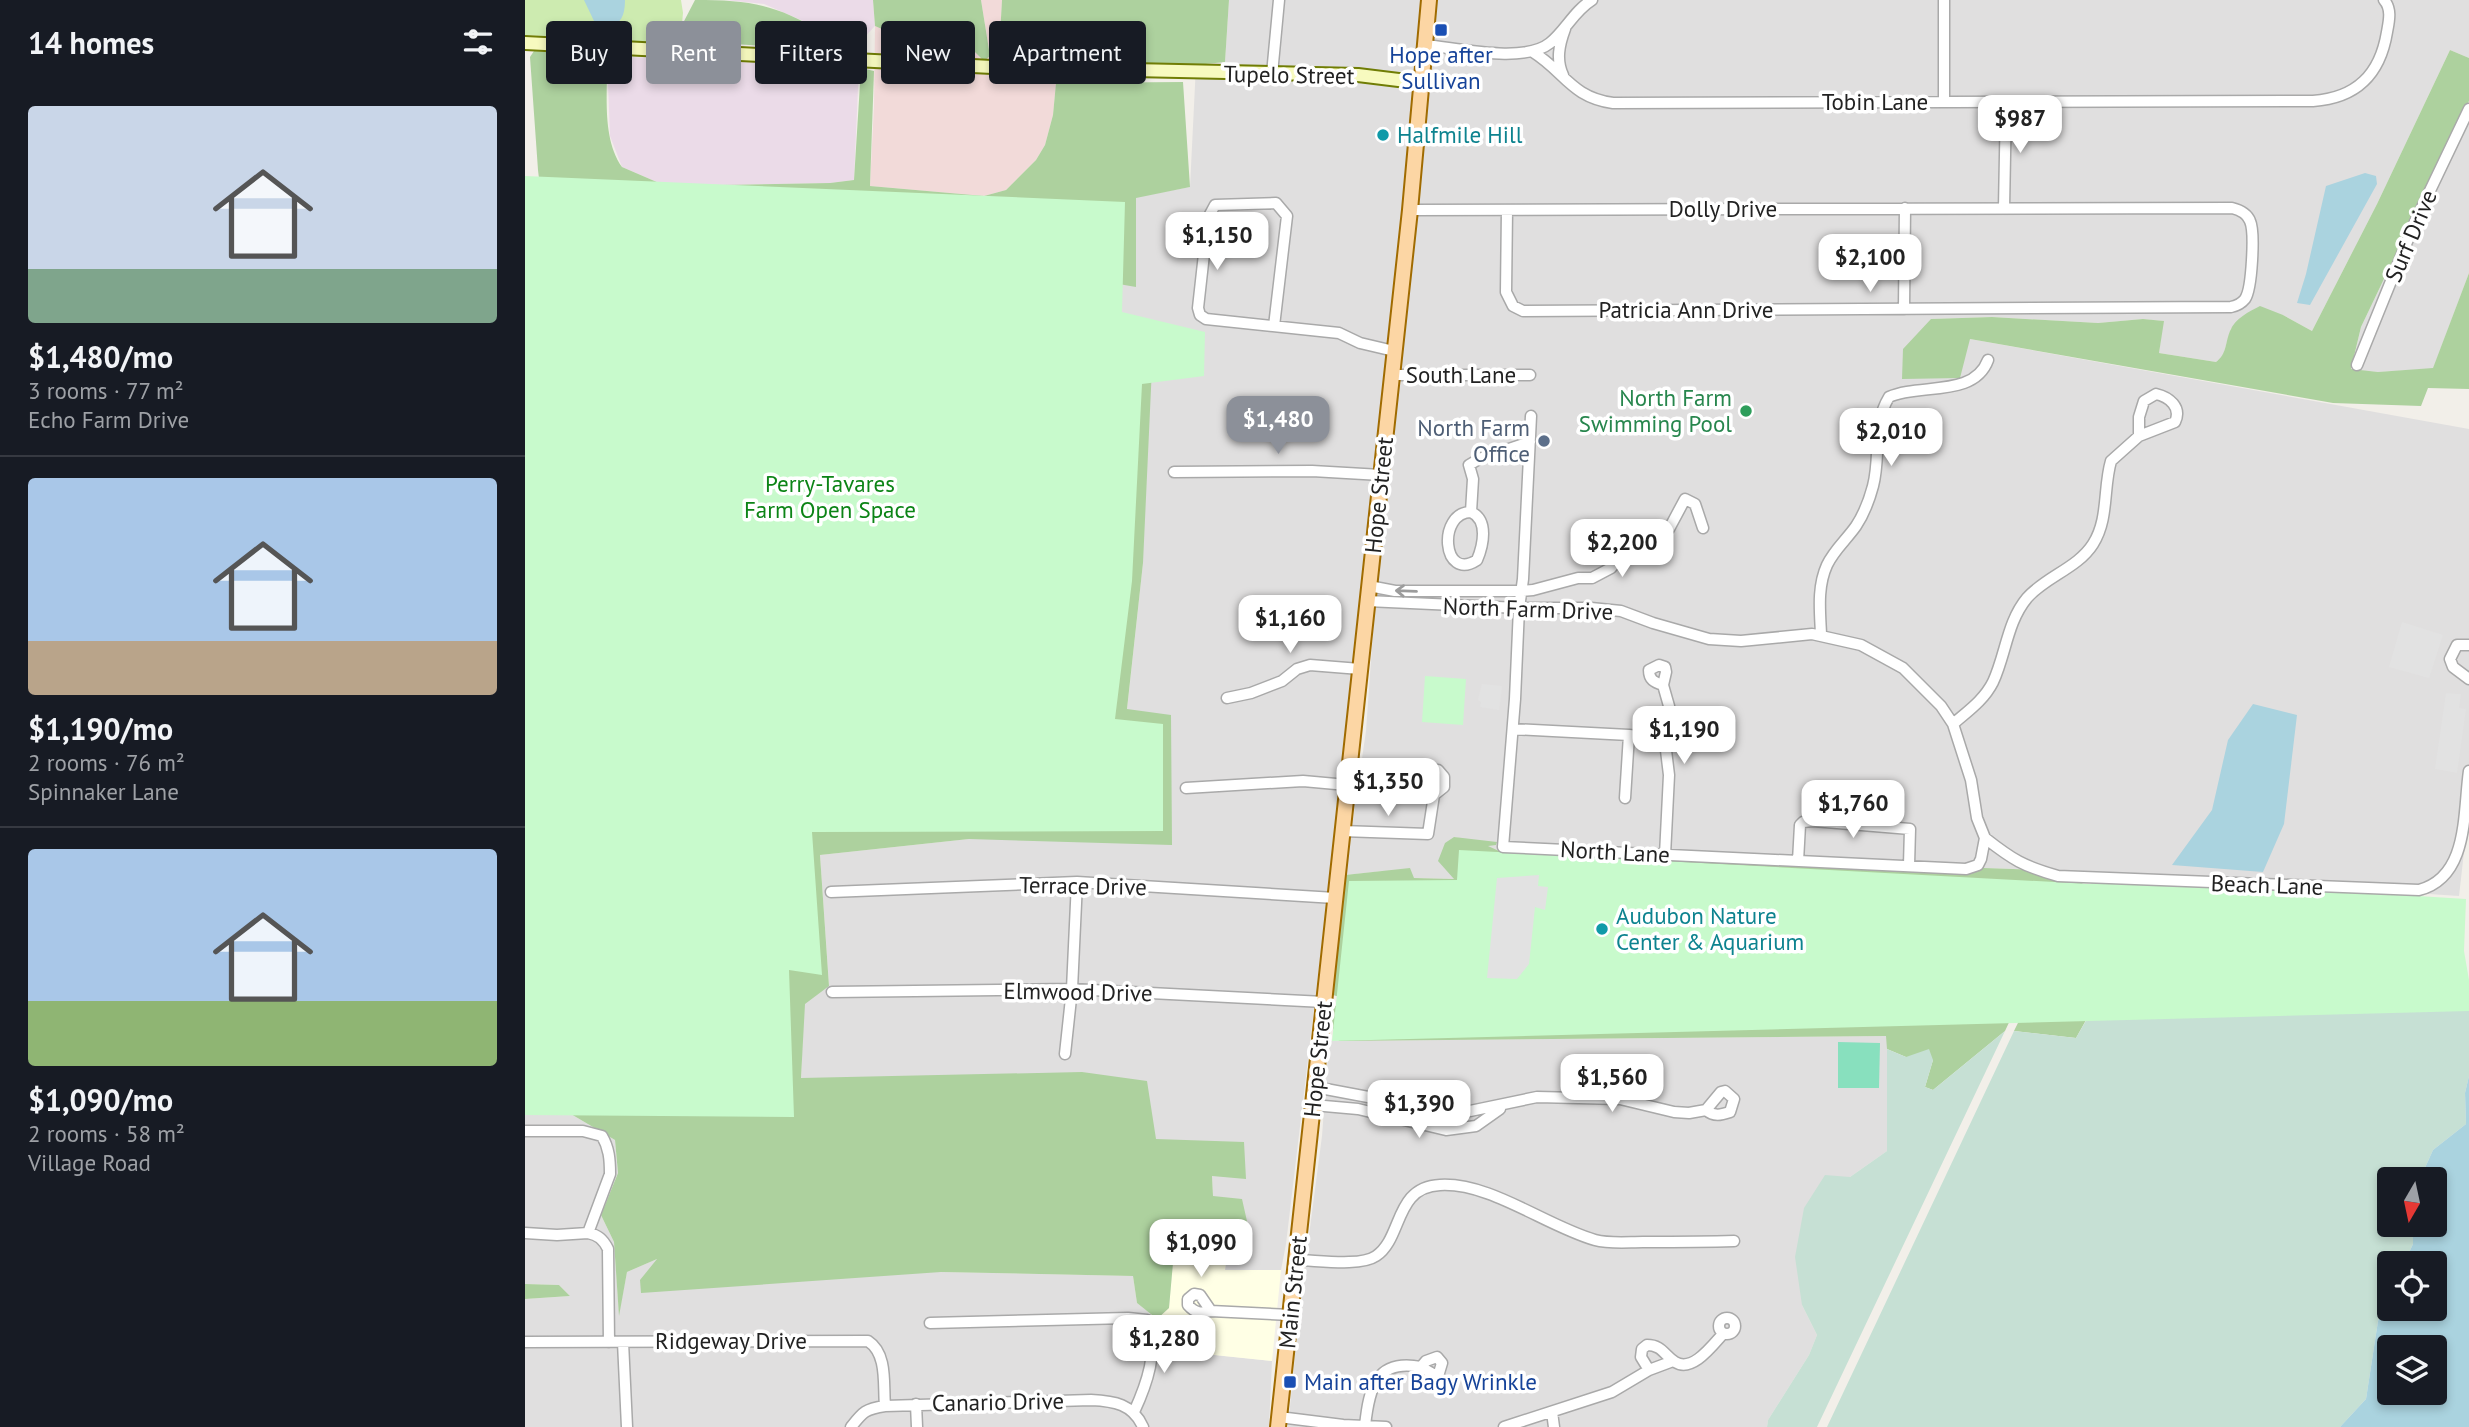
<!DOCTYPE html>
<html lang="en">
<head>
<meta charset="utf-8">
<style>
	body { margin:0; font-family:"PT Sans",sans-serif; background:#242831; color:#f1f3f6; height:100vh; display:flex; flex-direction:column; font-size:26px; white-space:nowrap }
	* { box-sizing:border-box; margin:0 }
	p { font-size:23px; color:#9ea1a6 }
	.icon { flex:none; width:38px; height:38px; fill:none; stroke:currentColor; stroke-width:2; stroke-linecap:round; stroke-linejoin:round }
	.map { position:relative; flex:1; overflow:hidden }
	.side { display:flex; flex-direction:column; background:#171b24; width:525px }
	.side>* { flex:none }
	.banner { position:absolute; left:21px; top:21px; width:665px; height:63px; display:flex; gap:14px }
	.needle { width:46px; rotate:189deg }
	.tools { position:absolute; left:1852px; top:1167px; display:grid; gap:14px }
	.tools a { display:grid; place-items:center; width:70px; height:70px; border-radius:7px; background:#171b24; box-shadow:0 4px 10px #0003; font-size:35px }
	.price { position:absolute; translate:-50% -60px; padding:0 16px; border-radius:14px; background:#fff; color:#222; font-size:23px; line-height:46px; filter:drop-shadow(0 2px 4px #0008) }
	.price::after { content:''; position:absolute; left:50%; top:42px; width:21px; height:16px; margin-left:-10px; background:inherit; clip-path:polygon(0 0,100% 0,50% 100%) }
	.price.current { background:#8c9099; color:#fff }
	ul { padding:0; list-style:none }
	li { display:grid; align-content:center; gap:14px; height:371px; padding:0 28px }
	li+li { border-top:2px solid #363941 }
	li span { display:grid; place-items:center; height:217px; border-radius:7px; color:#555 }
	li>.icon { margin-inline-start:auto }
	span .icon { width:126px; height:126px; fill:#fffc; stroke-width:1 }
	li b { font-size:30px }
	h2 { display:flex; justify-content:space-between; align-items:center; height:84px; padding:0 28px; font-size:30px }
	.pill { padding:0 24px; border-radius:7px; background:#171b24; box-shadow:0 4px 10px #0003; font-size:24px; line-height:63px }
	.pill.current { background:#8c9099; color:#fff }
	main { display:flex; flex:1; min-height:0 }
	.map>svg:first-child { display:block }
</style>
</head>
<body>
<main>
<section class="side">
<h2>14 homes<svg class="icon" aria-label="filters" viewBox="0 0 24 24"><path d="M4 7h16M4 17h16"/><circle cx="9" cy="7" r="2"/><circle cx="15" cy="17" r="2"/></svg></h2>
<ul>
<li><span style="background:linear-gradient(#c9d6e8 75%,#7fa58c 0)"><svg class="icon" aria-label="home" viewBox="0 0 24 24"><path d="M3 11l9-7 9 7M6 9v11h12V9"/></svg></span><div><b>$1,480/mo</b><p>3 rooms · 77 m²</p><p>Echo Farm Drive</p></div></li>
<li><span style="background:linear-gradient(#a9c7e8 75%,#b9a48a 0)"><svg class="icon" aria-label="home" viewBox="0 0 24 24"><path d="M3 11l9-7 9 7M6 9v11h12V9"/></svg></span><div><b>$1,190/mo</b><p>2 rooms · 76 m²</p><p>Spinnaker Lane</p></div></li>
<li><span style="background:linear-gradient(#a9c7e8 70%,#8fb573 0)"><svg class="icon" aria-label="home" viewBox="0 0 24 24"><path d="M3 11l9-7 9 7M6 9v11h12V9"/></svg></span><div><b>$1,090/mo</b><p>2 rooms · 58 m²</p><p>Village Road</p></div></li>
</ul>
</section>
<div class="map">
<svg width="1944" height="1427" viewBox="0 0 1944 1427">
	<rect width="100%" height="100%" fill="#f2efe9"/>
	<path fill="#e0dfdf" d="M704,0h1240v58l-19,-8 -73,154 -65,127 -29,-16 -52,13 -8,28 -7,6 -57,-9 4,-32 -20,-2 -45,4 -106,-6 -61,2 39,20 499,90v379l-10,88 -360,-24 -600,-21 -44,-14v42l-41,-1 -30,-7 -39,4 21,-144 8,-113 22,-205 -15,1 -15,158 -80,672 -5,26h-56l4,-31h22l-38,-43 -1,-20 -57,-37 -354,-61 3,-74 25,-19 -9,-130 149,-16 158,-129 16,-147 -54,-287 47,9v-88l54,-10 6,-122 29,-3z
		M1944,101v172l-36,96 -55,3 -27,-2 10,-43z
		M1362,1036v115l-37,26 -48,128 15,30 -8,20 -41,65 -1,7h-479l12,-123 22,-168 7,-95z
		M0,1101l34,6 56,33 3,33 -17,42 13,27 5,70 8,-40 32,-14 282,14 192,4 4,27 20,16 9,31 106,11 -3,66h-744v-128l45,-3 -11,-11 -34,-1z"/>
	<path fill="#f2dad9" d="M456,0h21l-3,53 16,9 14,14 27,7 -3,32 -8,30 -9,15 -30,30 -22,6 -114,-10 4,-80 1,-80 8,3 52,-2 16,2 16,7 7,15 16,5z"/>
	<path fill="#ebdbe8" d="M201,0h147l2,26 -15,16 -6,138 -24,3 -164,3 -44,-19 -12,-31 -3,-80 201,9 17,-15 -2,-18 -22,-12 -37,-16z"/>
	<path fill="#ffffe5" d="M650,1239h54l-4,31h56l-9,91 -106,-11 -9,-31 12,-11z"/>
	<path fill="#cdebb0" d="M0,0h156l2,13 -3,31 -155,-9z"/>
	<path fill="#add19e" d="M170,0c54,0 81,4 128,33l2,17 -136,-9 -6,-6 -1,-10z
		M348,0h108l9,56 -6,5 -10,-10 -7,-15c-28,-13 -55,-8 -85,-7l-7,-3z
		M477,0h227l-4,62 -29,3 -181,-3 -16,-9z
		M1925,50l19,8v43l-108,226 -10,42 27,3 55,-4 36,-95v116l-41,-1 -7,18 -88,-3 -363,-64 -10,39 -58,1 1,-30 28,-30 61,-2 106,6 45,-4 21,2 -5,32 57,9c11,-8 9,-19 14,-31 5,-13 19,-19 30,-25l23,9 29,16 65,-127z
		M9,51l73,5c1,35 -6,81 15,111l44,19 164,-3 24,-3 7,-112 13,3 -4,115 114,10 22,-6 30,-30 9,-15 8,-30 3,-32 127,-1 7,105 -54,11v89l-46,-8 33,116 29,-28 -9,196 -16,146 44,6 1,130 -203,-6 -149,16 9,131 -24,18 -4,74 281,-6 65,9 9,58 88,3 2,37 -34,-3 1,20 29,3 9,40 -76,1 -6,68 -12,11 -20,-16 -4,-27 -192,-4 -300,21 -1,-13 17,-21 -30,13 -8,44 -5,-74 -13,-27 17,-42 -3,-33 -56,-33 10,-676 -31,-261 -8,-113z
		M929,837l43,5 -1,3 -8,1 11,5 600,21 -29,20 -65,139 -72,59 -8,-3 8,-27 -27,-3 -19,-8 -1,-13 -547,5 -11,-23 2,-10 10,-4 3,-6 -10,-3 12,-120 65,-7 4,10 40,1 -16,-18 7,-18z
		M1520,968l50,36 -19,34 -62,-7z
		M0,1284l34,1 11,11 -45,3z"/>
	<path fill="#c6e0d4" d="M1944,980v96l-4,17 1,31 -33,26 -13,29 -31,1v45h24v19l-9,19 -15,1v33l-11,24 -12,78 -26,28h-513l187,-396 62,7 19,-33z
		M1480,1031l-188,396h-50l1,-7 41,-65 8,-20 -15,-30 -7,-48 9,-49 21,-33 25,2 37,-26v-102l19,8 23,-8 4,11 -8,27 8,3z"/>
	<path fill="#c8facc" d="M0,176l600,26 -3,110 83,20 -1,44 -62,8 -10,197 -17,138 48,5v107l-351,1 10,143 -33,-5 5,147 -269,-2z
		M900,676l41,3 -3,46 -41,-3z
		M934,850l632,34 4,-8 371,23 -2,52 5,29v31l-1137,30 17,-160 108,-1z"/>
	<path fill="#88e0be" d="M1313,1042l42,1 -1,45h-41z"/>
	<path fill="#e2e2e2" d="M1877,622l41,13 -14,43 -40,-11z
		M957,684l20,2 -3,24 -19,-3 1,-5 -3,-2z
		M1921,693l15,1 -2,14 7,1 -9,64 -22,-4z
		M1014,875l-1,11 10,1 -3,23 -10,-3 -6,57 -12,15 -30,-1 10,-100z"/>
	<path fill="#aad3df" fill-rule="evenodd" d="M59,0h41c0,23 -9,30 -31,21z
		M1840,173l11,3 1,8 -67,121 -13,-2 9,-29 20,-88z
		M1728,704l44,11 -13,109 -21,48 -91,-7 40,-55 16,-70z
		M1944,1076v351h-129l26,-28 12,-78 11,-23v11h45v-45l-30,-1 9,-19v-19h21v-45l-14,-1 13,-29 33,-26 -1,-31zM1864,1348h45v45h-45z"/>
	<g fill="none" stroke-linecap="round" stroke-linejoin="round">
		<g stroke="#a9a9a9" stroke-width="13">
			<path id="street" d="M900,45c32,3 99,19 125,-2 16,-13 24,-32 42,-43
				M1008,52c32,20 38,45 80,51l700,-2c43,-3 67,-26 74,-69 2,-11 5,-23 -3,-32
				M747,74l7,-74
				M1038,75c-7,-15 -4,-30 2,-46
				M1419,102v-102
				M1479,208l2,-106
				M885,210l822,-2c8,2 15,5 18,13 5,11 2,68 -5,78 -4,5 -9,7 -14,8l-708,4 -10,-5 -7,-14 1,-82
				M1379,309l1,-101
				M749,326l13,-110 -11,-13 -61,2 -7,13 -10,90 2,7 6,4 133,14 21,10 34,8
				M1832,365l58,-143 54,-113
				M867,375h138
				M649,472l138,-1 69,4
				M946,512c-34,0 -29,71 6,48 6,-14 12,-40 -6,-48l2,-33 -4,-14 10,-6 51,-17
				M844,586l26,5h125l13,-1 45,-12h14l19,-10 19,-22 13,-8 16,-2 10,-7 16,-30 10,5 8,24
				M842,601l152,7h72l30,3 32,12 56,16 32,2 71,-7 49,11 42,23 38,38 12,18 18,56 6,38 8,20 -4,21 -3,6 -12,4 -463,-22 12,-148 4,-91 4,-29 8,-163
				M1296,634c-1,-23 -4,-47 6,-69 7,-15 20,-26 29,-39 8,-12 13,-25 17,-40 8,-30 -1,-61 16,-89 30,-14 85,1 99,-37
				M1944,645h-12l-7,14 3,8 16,12
				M1134,665l6,2 1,5 -3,13c-9,-3 -14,-5 -14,-15z
				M1138,685l6,21 -5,28 5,41 -4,80
				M702,698l24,-5 31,-12 15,-12 13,-4 50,4
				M1428,724c15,-13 31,-24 40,-42 13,-28 14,-60 34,-84 18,-21 51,-30 66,-54 16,-25 10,-56 18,-83l28,-25 36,-14c7,-15 -6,-25 -19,-28l-12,7 -5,16v19
				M988,729l116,6 36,4
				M661,788l117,-7 44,4
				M1100,798l4,-63
				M817,831l86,3 6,-39 10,-8v-10l-6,-7 -10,1 -5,8 11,16
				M1460,838c28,22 38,28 73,38l361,14c50,-13 44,-77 50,-119
				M1273,861l2,-36 3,-3 10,-1 97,8 -1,36
				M306,892l246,-10 258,16
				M307,992l240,-3 252,13
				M540,1054l7,-65 5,-107
				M790,1087l85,16 46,13 91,-19 83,2 54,13 15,1 17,-3 15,-18 4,-1 9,8 -4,13c-9,3 -16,5 -24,-2
				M788,1105l45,4 88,21 30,-4 24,-17
				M0,1131h58l19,5c7,12 8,23 8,38l-22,59 -31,2 -32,-2
				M63,1233c10,2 15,6 20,16l1,93
				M771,1260c20,0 64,7 80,-4 27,-18 18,-69 64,-71 50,-3 106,41 155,55 15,4 32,2 48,2 30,0 60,0 91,-1
				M686,1311c-10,3 -16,2 -23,-6v-6l6,-5 6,1 11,16 79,4
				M1194 1326a8 8 0 1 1 16 0a8 8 0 1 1-16 0Z
				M405,1323l198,-5 19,2c13,29 -1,66 -13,92
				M0,1342l343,-1c20,13 15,44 17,65
				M98,1342l4,85
				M912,1357l5,6 -3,10 -4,2 -14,-8 5,-6z
				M1124,1370l-8,-13 1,-8 5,-4c15,0 17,10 28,17 17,11 37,-16 47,-27
				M391,1404l1,23
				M1027,1412l2,15
				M754,1417l64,8 43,2
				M840,1426c4,-38 11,-68 56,-59
				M326,1427c12,-15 14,-18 34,-21l206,-6c23,1 42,4 52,27
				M979,1427l108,-35 37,-22 24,-9"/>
		</g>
		<g stroke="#707d05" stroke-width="16">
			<path id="secondary" d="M0,43l467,24 366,8 65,8"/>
		</g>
		<g stroke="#a06b00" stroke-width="18">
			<path id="primary" d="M753,1427l132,-1217 19,-210"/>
		</g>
		<use href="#street" stroke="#fff" stroke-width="10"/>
		<use href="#secondary" stroke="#f7fabf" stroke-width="12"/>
		<use href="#primary" stroke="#fcd6a4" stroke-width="14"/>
	</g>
	<defs><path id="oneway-shaft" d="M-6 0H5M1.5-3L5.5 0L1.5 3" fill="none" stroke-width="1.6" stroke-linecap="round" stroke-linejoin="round" transform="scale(1.75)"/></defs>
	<use stroke="#9c9c9c" href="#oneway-shaft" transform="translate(881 591) rotate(-178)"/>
	<g fill="#1a4fb4" stroke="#fff" stroke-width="2.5">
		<rect x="909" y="23" width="14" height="14" rx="3.5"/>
		<rect x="758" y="1375" width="14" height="14" rx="3.5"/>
	</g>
	<g fill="#0f9aa8" stroke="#fff" stroke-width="2.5">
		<circle cx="858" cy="135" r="7"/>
		<circle cx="1077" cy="929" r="7"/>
	</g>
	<circle fill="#2e9e5b" stroke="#fff" stroke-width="2.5" cx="1221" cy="411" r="7"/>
	<circle fill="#5c6f8a" stroke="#fff" stroke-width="2.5" cx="1019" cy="441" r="7"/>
	<g text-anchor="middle" stroke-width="7" stroke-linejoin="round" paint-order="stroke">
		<g font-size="23" fill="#164399" stroke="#fff">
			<text x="916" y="63">Hope after<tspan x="916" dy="26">Sullivan</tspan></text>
			<text x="779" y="1390" text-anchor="start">Main after Bagy Wrinkle</text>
		</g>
		<g font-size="23" fill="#222" stroke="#fff">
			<text transform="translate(764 75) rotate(1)" y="8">Tupelo Street</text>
			<text x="1350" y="110">Tobin Lane</text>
			<text x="1198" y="217">Dolly Drive</text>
			<text transform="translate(1886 236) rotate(-67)" y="8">Surf Drive</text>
			<text x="1161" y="318">Patricia Ann Drive</text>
			<text x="936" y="383">South Lane</text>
			<text transform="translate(854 495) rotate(-84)" y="8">Hope Street</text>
			<text transform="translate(1003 609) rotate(2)" y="8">North Farm Drive</text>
			<text transform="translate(1090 852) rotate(3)" y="8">North Lane</text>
			<text transform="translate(1742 885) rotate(2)" y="8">Beach Lane</text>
			<text transform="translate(558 886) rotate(1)" y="8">Terrace Drive</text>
			<text transform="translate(553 992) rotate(1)" y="8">Elmwood Drive</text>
			<text transform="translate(793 1059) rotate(-84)" y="8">Hope Street</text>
			<text transform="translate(768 1292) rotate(-84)" y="8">Main Street</text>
			<text x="206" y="1349">Ridgeway Drive</text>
			<text transform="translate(473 1402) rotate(-1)" y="8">Canario Drive</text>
		</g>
		<g font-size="23" fill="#0d838f" stroke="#fff" text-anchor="start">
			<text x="872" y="143">Halfmile Hill</text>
			<text x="1091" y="924">Audubon Nature<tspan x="1091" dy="26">Center &amp; Aquarium</tspan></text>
		</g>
		<g font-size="23" fill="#27864d" stroke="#fff" text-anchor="end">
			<text x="1207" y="406">North Farm<tspan x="1207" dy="26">Swimming Pool</tspan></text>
		</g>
		<g font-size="23" fill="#4e5e75" stroke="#fff" text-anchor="end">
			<text x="1005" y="436">North Farm<tspan x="1005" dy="26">Office</tspan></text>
		</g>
		<g font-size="23" fill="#0c8416" stroke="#fff">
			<text x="305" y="492">Perry-Tavares<tspan x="305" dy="26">Farm Open Space</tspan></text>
		</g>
	</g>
</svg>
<div class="tools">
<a><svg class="needle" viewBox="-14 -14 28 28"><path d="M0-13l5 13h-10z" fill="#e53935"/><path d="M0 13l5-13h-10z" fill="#9ea1a6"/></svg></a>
<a><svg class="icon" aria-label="locate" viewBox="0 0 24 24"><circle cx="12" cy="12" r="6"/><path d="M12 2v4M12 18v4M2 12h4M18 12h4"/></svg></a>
<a><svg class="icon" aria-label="layers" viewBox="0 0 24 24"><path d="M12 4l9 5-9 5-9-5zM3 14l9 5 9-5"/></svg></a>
</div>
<b class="price" style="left:1495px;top:155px">$987</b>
<b class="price" style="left:692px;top:272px">$1,150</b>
<b class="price" style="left:1345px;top:294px">$2,100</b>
<b class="price current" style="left:753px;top:456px">$1,480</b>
<b class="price" style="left:1366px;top:468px">$2,010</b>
<b class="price" style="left:1097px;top:579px">$2,200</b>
<b class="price" style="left:765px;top:655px">$1,160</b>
<b class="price" style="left:1159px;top:766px">$1,190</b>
<b class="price" style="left:863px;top:818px">$1,350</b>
<b class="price" style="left:1328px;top:840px">$1,760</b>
<b class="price" style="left:1087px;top:1114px">$1,560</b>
<b class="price" style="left:894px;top:1140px">$1,390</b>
<b class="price" style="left:676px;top:1279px">$1,090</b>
<b class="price" style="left:639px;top:1375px">$1,280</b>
<div class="banner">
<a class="pill">Buy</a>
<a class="pill current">Rent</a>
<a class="pill">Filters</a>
<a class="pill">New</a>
<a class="pill">Apartment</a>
</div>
</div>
</main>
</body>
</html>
